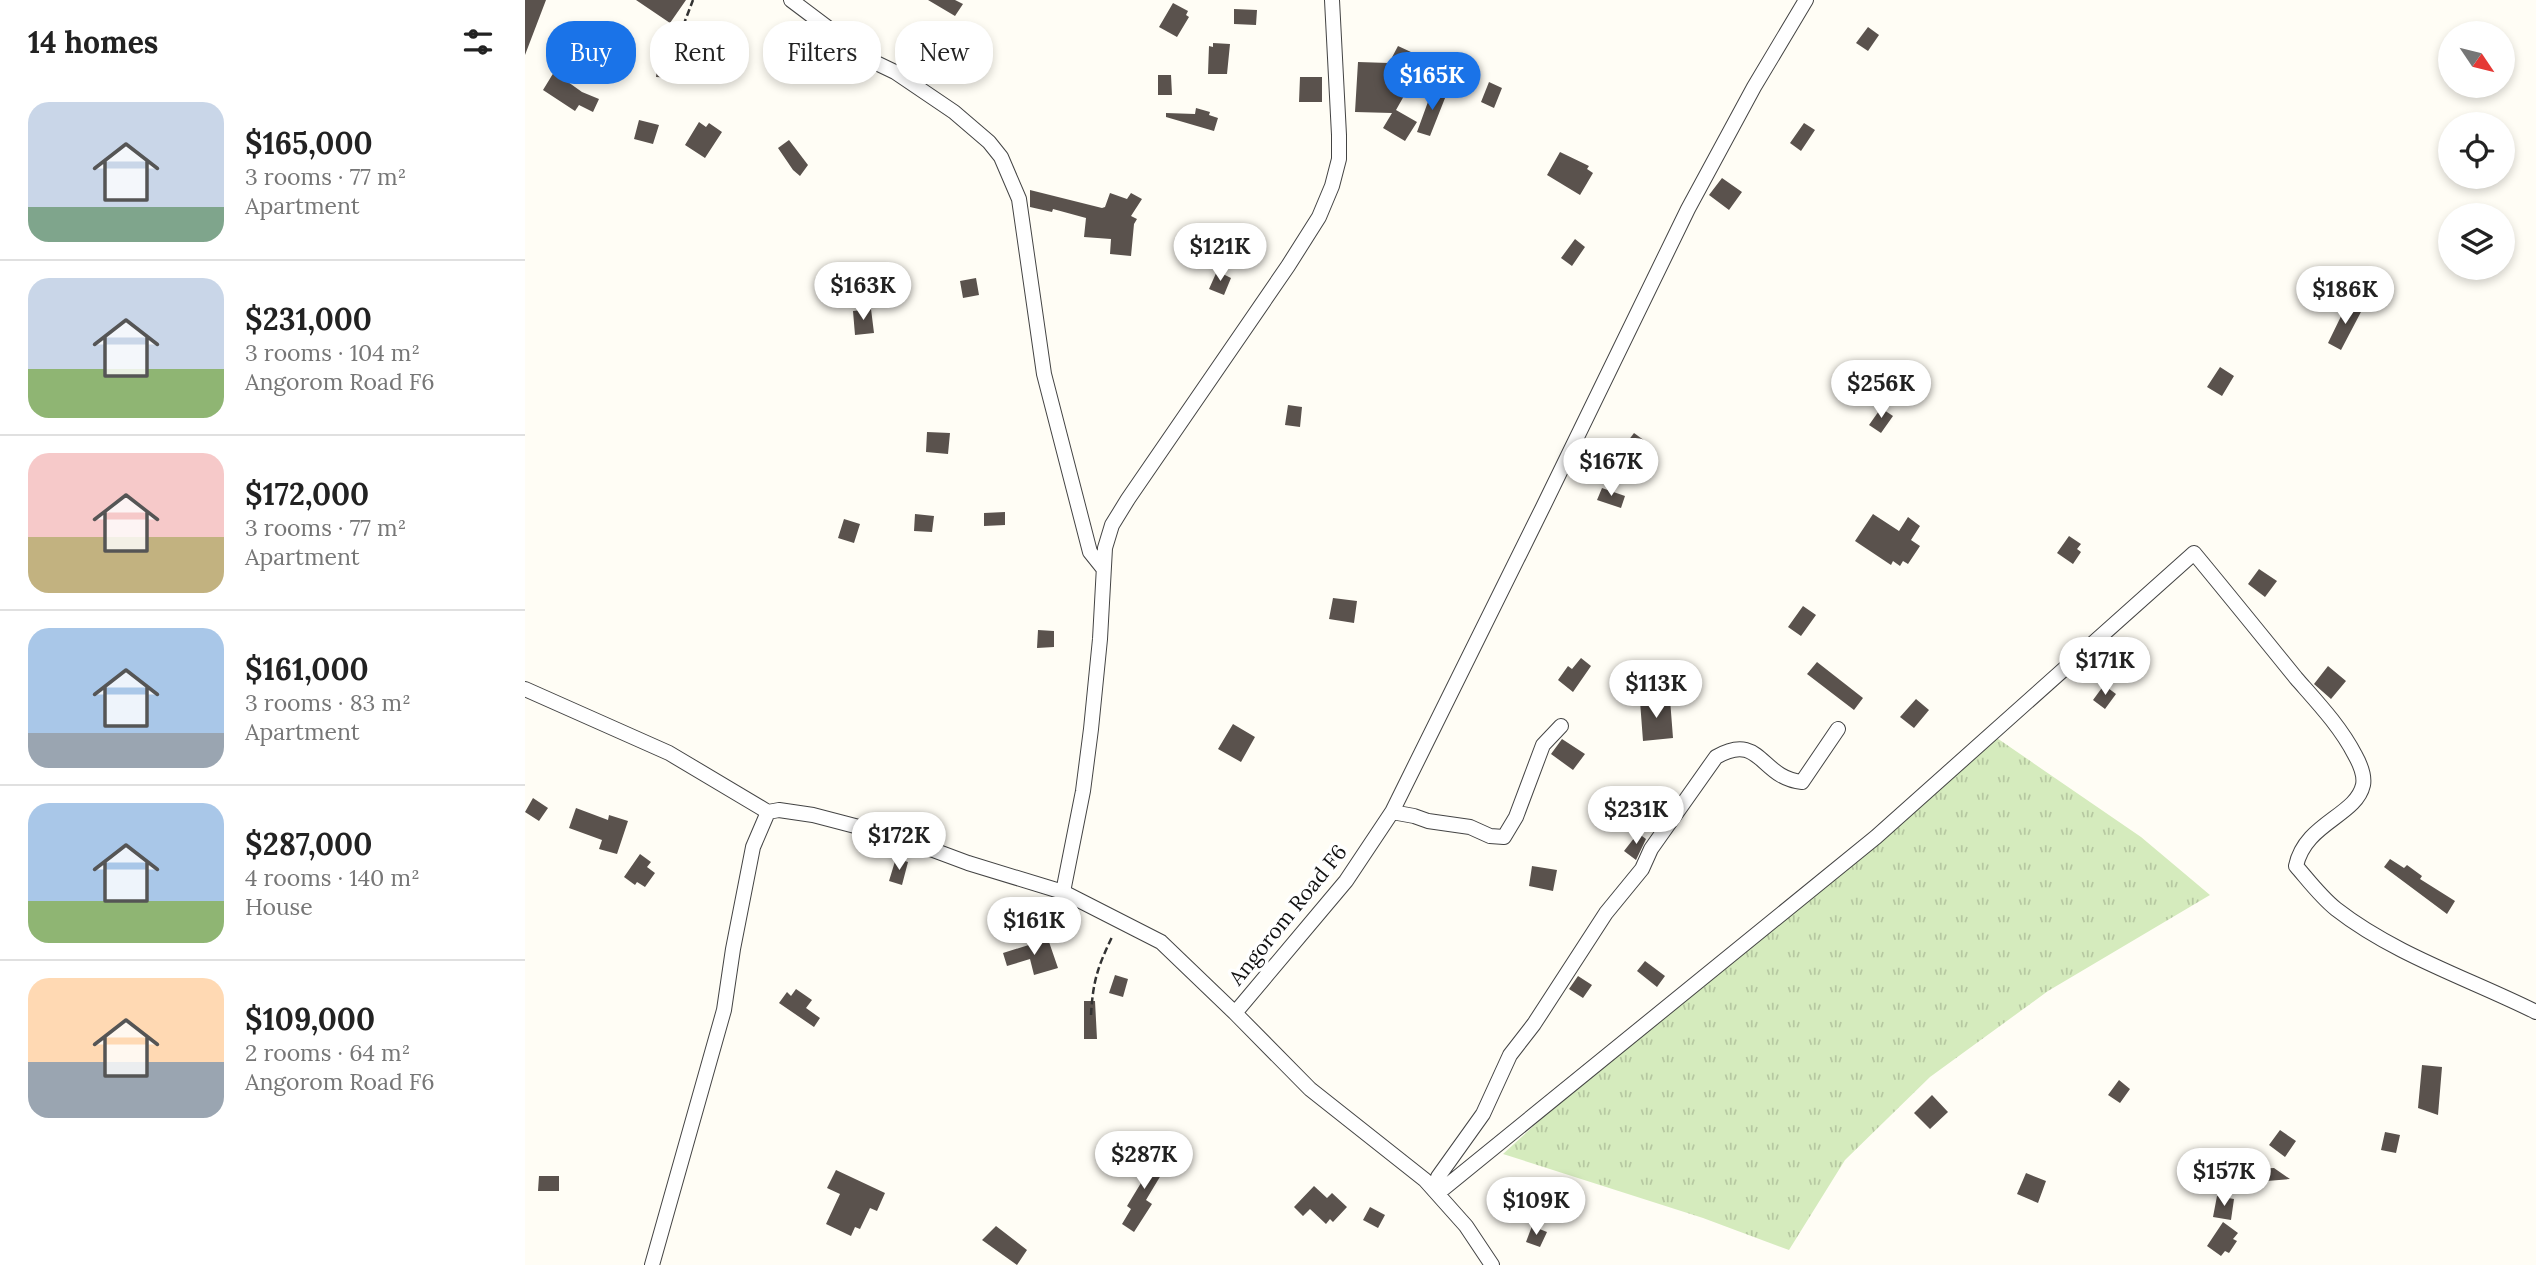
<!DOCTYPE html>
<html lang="en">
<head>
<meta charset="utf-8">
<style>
	body { margin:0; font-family:Lora,serif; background:#f2f2f2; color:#222; height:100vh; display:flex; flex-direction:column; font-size:26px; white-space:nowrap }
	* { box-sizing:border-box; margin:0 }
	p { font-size:23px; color:#767676 }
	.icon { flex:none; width:38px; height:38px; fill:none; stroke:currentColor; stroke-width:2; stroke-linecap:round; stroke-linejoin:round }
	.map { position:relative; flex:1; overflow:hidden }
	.details { display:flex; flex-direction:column; background:#fff; width:525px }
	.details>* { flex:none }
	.hud { position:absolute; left:21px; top:21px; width:665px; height:63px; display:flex; gap:14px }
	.needle { width:46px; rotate:125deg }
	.fabs { position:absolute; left:1913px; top:21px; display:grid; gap:14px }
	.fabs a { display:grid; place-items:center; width:77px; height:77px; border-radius:50%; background:#fff; box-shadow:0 4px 10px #0003; font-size:35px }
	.price { position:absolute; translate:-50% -60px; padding:0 16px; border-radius:24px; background:#fff; color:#222; font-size:23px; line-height:46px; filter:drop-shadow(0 2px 4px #0008) }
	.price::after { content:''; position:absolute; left:50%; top:42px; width:21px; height:16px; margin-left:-10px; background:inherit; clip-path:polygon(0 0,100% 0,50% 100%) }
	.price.on { background:#1a73e8; color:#fff }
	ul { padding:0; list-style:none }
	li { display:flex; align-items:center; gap:21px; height:175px; padding:0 28px }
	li+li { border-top:2px solid #e0e0e0 }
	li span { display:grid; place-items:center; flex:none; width:196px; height:140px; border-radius:21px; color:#555 }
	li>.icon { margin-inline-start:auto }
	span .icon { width:84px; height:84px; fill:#fffc; stroke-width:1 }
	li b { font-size:30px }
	h2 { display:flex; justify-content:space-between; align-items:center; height:84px; padding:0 28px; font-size:30px }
	.pill { padding:0 24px; border-radius:28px; background:#fff; box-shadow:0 4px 10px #0003; font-size:24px; line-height:63px }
	.pill.on { background:#1a73e8; color:#fff }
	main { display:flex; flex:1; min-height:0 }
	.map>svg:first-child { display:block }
</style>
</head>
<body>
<main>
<section class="details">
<h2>14 homes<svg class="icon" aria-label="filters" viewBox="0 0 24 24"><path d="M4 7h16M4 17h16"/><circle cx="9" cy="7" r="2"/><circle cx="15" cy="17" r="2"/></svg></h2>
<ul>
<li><span style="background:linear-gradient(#c9d6e8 75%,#7fa58c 0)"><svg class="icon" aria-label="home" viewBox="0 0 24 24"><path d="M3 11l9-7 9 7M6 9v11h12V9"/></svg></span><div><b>$165,000</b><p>3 rooms · 77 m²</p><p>Apartment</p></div></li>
<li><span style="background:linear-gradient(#c9d6e8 65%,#8fb573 0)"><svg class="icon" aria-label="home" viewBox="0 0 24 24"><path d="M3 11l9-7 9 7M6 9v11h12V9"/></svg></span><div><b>$231,000</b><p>3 rooms · 104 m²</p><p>Angorom Road F6</p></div></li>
<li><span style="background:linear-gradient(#f6c9c9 60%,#c2b280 0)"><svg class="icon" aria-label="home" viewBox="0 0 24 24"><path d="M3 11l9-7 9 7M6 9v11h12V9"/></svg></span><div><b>$172,000</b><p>3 rooms · 77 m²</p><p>Apartment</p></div></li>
<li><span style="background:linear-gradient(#a9c7e8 75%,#9aa5b1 0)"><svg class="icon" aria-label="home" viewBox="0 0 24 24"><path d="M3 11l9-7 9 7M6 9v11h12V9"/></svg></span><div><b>$161,000</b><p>3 rooms · 83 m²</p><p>Apartment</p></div></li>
<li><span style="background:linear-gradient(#a9c7e8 70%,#8fb573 0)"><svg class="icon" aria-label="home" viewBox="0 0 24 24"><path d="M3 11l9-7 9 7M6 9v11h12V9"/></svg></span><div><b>$287,000</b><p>4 rooms · 140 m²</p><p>House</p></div></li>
<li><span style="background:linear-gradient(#ffd9b3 60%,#9aa5b1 0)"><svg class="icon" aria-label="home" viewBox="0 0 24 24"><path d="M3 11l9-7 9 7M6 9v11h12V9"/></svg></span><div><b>$109,000</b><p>2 rooms · 64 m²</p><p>Angorom Road F6</p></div></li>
</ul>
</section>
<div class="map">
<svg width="2011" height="1265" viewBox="0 0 2011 1265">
	<defs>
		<pattern id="grass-tufts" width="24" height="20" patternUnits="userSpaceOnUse" patternTransform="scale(1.75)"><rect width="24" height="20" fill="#d5ebbd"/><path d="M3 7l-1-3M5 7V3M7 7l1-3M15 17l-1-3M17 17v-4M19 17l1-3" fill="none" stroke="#b6c8a1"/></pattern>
	</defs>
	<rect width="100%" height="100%" fill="#fffdf5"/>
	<path fill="url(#grass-tufts)" d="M1466,734l150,103 69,58 -162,96 -118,86 -85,83 -56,90 -86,-32 -200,-64 134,-123z"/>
	<path fill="#5a524d" d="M0,0h21l-21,55z
		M111,0h50l-16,23z
		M403,0h27l8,4 -8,12z
		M648,3l15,8 -2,4 3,2 -12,20 -18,-10z
		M709,9l23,1 -1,15 -22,-1z
		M1343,27l11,8 -11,16 -12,-8z
		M688,43l17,1 -3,30h-19l1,-28 4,1z
		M873,46l13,6 -9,22 11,6 -17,30 21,12 -12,19 -22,-13 9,-15 -37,-1 3,-50 31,1z
		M133,59l17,1 -1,18 -18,-1z
		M29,72l28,20 17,7 -6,13 -14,-7 -4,6 -32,-21z
		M633,75h13l1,20h-14z
		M775,77h22v25h-23z
		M964,82l13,6 -8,20 -13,-6z
		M908,88l14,5 -17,43 -13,-4z
		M671,108l14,4 -1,3 9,3 -4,13 -48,-14v-4l29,1z
		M114,120l20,5 -6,19 -19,-5z
		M174,122l7,5 3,-4 13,9 -17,26 -20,-13z
		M1279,123l11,7 -14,21 -11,-8z
		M264,140l19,25 -8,11 -7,-6 -15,-22z
		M1035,152l29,14 -2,3 6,4 -13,22 -33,-20z
		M1197,178l20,14 -13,18 -20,-15z
		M505,190l72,18 3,-1 5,-14 17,6 4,-6 11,6 -11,17 6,3 -3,5 -3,32 -21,-2 1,-15 -27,-2 2,-19 -33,-9 -1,3 -22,-5z
		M1050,239l10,8 -13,19 -11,-8z
		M692,271l14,7 -7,17 -15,-6z
		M451,278l3,17 -16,3 -3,-17z
		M1804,279l5,2 1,-2 12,5 -2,5 7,3 -5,12 -25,-9z
		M1822,304l15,6 -21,40 -13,-7z
		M346,309l3,24 -19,2 -2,-24z
		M1695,367l14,9 -12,20 -15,-9z
		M763,405l14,2 -2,20 -15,-2z
		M1356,408l12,8 -12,17 -12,-8z
		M402,432l23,1 -2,21 -22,-2z
		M1109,433l11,8 -12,17 -11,-9z
		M1077,488l23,8 -4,12 -24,-8z
		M480,512v13l-21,1v-13z
		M390,514l19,2 -2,16 -18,-1z
		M1348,514l26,17 9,-14 12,9 -9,14 9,6 -12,18 -5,-3 -3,5 -7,-5 -2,4 -36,-24z
		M319,519l16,5 -6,19 -16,-5z
		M1544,536l12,8 -4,5 4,3 -8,12 -16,-11z
		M1734,569l18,12 -12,16 -17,-13z
		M808,598l24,3 -3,22 -25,-4z
		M1278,606l13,9 -15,21 -13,-9z
		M513,630l16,1v16l-17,1z
		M1056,658l10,8 -18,26 -15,-12 10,-14 4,3z
		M1292,662l46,36 -9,12 -47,-36z
		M1803,666l18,15 -15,18 -17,-15z
		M1579,685l12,9 -11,15 -12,-9z
		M1145,699l3,39 -30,3 -3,-40z
		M1391,699l13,11 -15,18 -14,-11z
		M708,724l22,13 -14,25 -23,-13z
		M1037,739l23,15 -12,16 -22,-16z
		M8,798l15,10 -9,13 -14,-9z
		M51,808l32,12 1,-5 19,6 -11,33 -18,-5 3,-9 -33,-12z
		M1113,833l8,6 -10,21 -12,-9z
		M115,854l11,8 -4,5 8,6 -10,14 -8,-5 -2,3 -11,-8z
		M371,858l12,4 -6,23 -13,-4z
		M1865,859l14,9 3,-3 15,11 -2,3 35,22 -8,13 -63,-47z
		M1007,866l25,4 -4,21 -24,-5z
		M523,939l10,29 -24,7 -4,-16 -23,7 -4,-13z
		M1120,961l20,15 -8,11 -20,-16z
		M590,975l13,4 -5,18 -14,-4z
		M1053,976l14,9 -9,13 -14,-9z
		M271,989l16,11 -6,8 14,10 -6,9 -35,-24 8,-11 4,4z
		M559,1001h11l2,38h-13z
		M1897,1065l20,2 -4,48 -20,-7z
		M1594,1080l11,9 -10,14 -12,-8z
		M1407,1095l16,17 -18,17 -16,-16z
		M1755,1130l16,11 -11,16 -16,-12z
		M1860,1132l15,3 -4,18 -15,-3z
		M623,1153l19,12 -21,35 6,4 -18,28 -12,-8 9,-15 -4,-3 17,-28 -9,-5z
		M1749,1168l16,11 -35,3 -1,-13z
		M311,1170l49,23 -8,18 -7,-3 -10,21 -5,-2 -4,9 -25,-12 14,-30 -13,-6z
		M1501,1173l20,8 -8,22 -21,-9z
		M14,1176h20v15h-21z
		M789,1186l13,12 5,-5 15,14 -14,15 -3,-3 -4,5 -16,-15 -7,7 -9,-9z
		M1692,1196l17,3 -3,21 -18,-3z
		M845,1207l15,8 -7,13 -15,-8z
		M1698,1222l15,11 -5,6 4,2 -8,12 -4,-2 -4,5 -14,-10z
		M471,1226l31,24 -10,15 -35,-25z
		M1007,1226l15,6 -7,15 -14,-5z"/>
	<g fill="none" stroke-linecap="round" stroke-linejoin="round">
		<g stroke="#444" stroke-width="16">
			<path id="minor" d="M266,0l81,61 23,11 59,40 35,30 12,15 18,42 25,175 46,178 12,15
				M0,689l144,64 99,59
				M1313,729l-36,53c-42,-4 -41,-51 -86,-25l-65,92 -9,20 -36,44 -72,111 -24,31 -27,59 -45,63v16l438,-356 318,-284c34,41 68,83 102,125 21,24 44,48 59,77 5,9 10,20 8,30 -7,31 -58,38 -67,81 13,15 25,31 40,43 59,46 134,70 200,103
				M867,812l150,-303 146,-300 66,-122 52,-87
				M538,892l20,-101 8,-62 9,-90 5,-91 7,-23 16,-26 160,-233 31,-49 13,-31 7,-27v-24l-7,-135
				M127,1265l72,-255 9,-61 20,-102 15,-35 11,-2 34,5 88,23 67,25 95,29 98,50 74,71
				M967,1265l-26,-39 -41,-46 -115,-91 -75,-76 111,-132 46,-69 22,4 14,5 42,6 20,9 14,1 12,-20 27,-72 18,-19"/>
		</g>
		<path stroke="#333" stroke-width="2.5" stroke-dasharray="7 3.5" stroke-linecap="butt" d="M147,55l21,-55
			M566,1015c2,-35 7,-49 22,-80"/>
		<use href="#minor" stroke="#fff" stroke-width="14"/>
	</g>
	<g text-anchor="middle" stroke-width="7" stroke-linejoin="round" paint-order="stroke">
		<g font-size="21" fill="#111" stroke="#fff">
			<text transform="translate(763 915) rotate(-51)" y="7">Angorom Road F6</text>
		</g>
	</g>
</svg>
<div class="fabs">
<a><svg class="needle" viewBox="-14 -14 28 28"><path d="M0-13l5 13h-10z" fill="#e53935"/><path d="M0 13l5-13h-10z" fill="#767676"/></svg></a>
<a><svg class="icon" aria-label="locate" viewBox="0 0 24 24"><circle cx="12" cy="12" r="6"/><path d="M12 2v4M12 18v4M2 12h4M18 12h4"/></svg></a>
<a><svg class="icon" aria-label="layers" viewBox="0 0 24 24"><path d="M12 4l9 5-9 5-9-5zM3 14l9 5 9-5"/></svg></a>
</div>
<b class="price on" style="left:907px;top:112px">$165K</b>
<b class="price" style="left:695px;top:283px">$121K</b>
<b class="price" style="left:338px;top:322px">$163K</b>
<b class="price" style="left:1820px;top:326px">$186K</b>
<b class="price" style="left:1356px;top:420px">$256K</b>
<b class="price" style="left:1086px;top:498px">$167K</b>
<b class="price" style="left:1580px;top:697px">$171K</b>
<b class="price" style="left:1131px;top:720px">$113K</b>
<b class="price" style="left:1111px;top:846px">$231K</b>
<b class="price" style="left:374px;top:872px">$172K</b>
<b class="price" style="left:509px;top:957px">$161K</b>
<b class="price" style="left:619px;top:1191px">$287K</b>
<b class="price" style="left:1699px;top:1208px">$157K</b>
<b class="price" style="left:1011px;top:1237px">$109K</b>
<div class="hud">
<a class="pill on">Buy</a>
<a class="pill">Rent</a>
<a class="pill">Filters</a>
<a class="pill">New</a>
</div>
</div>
</main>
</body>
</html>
